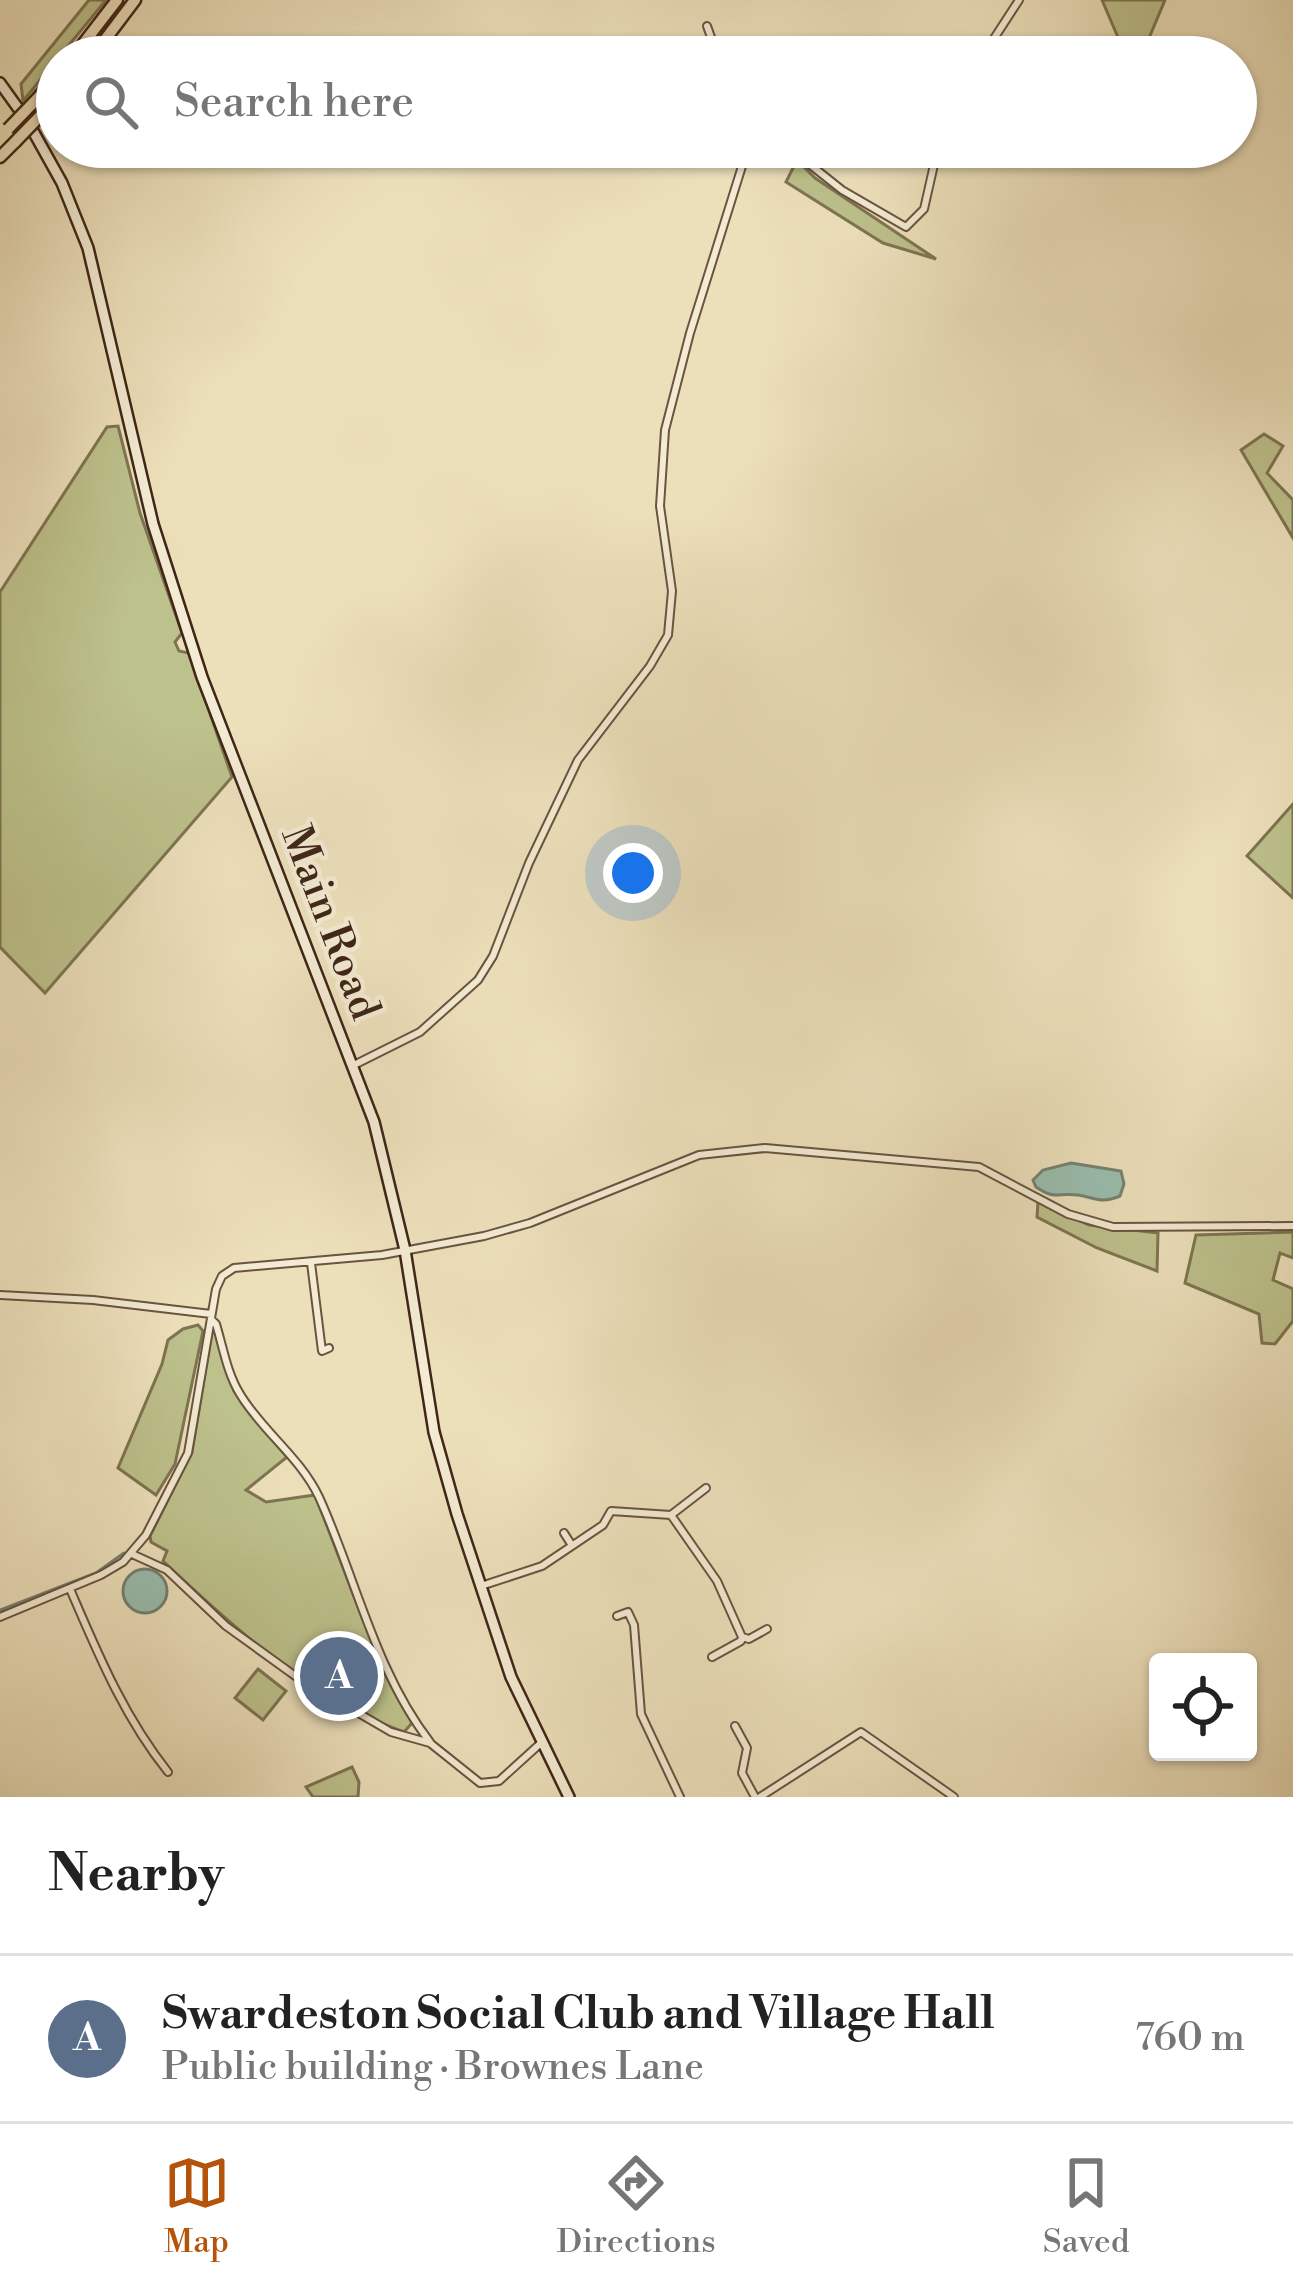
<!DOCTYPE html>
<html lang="en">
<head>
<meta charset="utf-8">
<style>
	:root { --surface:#fff; --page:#f2f2f2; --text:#222; --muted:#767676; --line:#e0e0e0; --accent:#b45309 }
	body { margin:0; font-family:"Libre Bodoni",serif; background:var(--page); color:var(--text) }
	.controls { position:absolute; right:36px; bottom:36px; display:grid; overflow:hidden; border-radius:12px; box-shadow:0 3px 9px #0004 }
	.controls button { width:108px; height:108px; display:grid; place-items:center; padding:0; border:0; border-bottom:3px solid var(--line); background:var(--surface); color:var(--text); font:60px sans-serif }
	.you { position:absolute; left:633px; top:873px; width:42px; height:42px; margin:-30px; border:9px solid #fff; border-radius:50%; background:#1a73e8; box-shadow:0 0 0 18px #1a73e833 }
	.badge { display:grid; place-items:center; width:78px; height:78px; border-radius:50%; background:var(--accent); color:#fff; font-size:39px; font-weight:700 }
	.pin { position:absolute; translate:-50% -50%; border:6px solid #fff; box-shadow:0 3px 12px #0006 }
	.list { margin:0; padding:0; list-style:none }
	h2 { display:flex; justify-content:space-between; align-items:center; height:156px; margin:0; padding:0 48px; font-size:51px }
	h2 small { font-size:39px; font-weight:400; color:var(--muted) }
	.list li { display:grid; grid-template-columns:78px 1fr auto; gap:36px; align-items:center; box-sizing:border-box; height:168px; padding:0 48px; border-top:3px solid var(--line) }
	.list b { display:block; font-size:45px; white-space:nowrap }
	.list p { margin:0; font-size:39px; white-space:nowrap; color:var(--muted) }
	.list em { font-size:39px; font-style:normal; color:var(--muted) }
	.icon { flex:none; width:66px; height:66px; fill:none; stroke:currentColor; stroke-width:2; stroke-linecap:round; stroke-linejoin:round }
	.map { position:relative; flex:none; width:1293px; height:1797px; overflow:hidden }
	.search { position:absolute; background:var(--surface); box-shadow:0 3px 9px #0004; left:36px; right:36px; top:36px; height:132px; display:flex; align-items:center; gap:30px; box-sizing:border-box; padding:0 42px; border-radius:66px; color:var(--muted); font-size:45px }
	.sheet { height:324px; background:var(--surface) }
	nav { display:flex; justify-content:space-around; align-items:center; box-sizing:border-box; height:168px; border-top:3px solid var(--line); background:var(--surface); font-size:33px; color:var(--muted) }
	nav a { display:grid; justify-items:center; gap:6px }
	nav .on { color:var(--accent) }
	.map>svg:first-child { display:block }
</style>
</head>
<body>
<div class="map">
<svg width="1293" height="1797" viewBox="0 0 1293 1797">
	<rect width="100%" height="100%" fill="#ece0bb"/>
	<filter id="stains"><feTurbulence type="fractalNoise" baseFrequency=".00167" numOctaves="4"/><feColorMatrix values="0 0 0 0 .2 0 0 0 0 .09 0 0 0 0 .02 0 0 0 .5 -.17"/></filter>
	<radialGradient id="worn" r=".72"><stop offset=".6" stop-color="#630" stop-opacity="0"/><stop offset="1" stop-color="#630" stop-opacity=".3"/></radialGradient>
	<path fill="#bdc18c" stroke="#7e7452" stroke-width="3" d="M 89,0 L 106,0 L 23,101 L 21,84 Z
		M 1102,0 L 1165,0 L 1141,57 L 1120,57 L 1120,42 Z
		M 797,160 L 815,178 L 936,259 L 883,243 L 786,182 Z
		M 118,426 L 140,513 L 182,633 L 175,642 L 179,651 L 189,653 L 232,777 L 45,993 L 0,947 L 0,592 L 107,427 Z
		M 1264,434 L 1283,446 L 1267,473 L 1293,500 L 1293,538 L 1241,450 Z
		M 1293,804 L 1293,898 L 1247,856 Z
		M 1038,1202 L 1089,1225 L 1158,1233 L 1157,1271 L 1097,1248 L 1037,1217 Z
		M 1293,1232 L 1293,1258 L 1280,1253 L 1273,1280 L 1293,1289 L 1293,1321 L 1275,1344 L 1262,1343 L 1259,1314 L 1185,1283 L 1196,1235 Z
		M 198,1325 L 203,1331 L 175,1464 L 156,1495 L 118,1468 L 162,1364 L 168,1340 L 183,1329 Z
		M 213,1326 L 234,1391 L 287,1457 L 246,1490 L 266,1502 L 315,1495 L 360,1612 L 412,1723 L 404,1732 C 311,1698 234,1628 163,1561 L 167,1551 L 151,1542 L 150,1536 L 192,1452 Z
		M 258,1669 L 286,1691 L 263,1720 L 235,1698 Z
		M 352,1767 L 359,1782 L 358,1797 L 313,1797 L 306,1787 Z"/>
	<path fill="#99bdae" stroke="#758172" stroke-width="3" d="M 1071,1163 L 1121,1171 L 1124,1184 L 1120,1196 C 1101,1204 1096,1198 1078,1195 C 1057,1192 1057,1201 1036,1187 L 1033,1180 L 1043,1170 Z
		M123 1591a22 22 0 1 1 44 0a22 22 0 1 1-44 0Z"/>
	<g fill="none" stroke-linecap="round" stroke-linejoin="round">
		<path stroke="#758172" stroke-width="3" d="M 0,1610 L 96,1573 L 124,1553"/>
		<defs>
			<path id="minor" d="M 707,26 L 718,57
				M 982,57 L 1019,0
				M 788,147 L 842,190 L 906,227 L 924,209 L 938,147
				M 352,1066 L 420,1032 L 478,980 L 493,956 L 529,863 L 578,760 L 650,666 L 668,635 L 672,591 L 660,506 L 665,430 L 690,333 L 748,147
				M 311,1263 L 322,1351 L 329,1348
				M 0,1295 L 93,1300 L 211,1314
				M 211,1319 L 216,1324 C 223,1347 227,1373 240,1394 C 262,1431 300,1457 319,1497 C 356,1578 375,1671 430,1742
				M 671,1515 L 706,1488
				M 564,1533 L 571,1544
				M 132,1554 L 167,1570 L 226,1626 L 298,1678 L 391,1732 L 430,1743 L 480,1783 L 499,1781 L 542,1742
				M 481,1586 L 542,1566 L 603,1525 L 611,1511 L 671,1515 L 717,1581 L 742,1637 L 749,1639 L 767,1629
				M 70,1589 C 98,1654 124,1717 168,1772
				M 617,1616 L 628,1612 L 634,1625 L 641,1714 L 680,1797
				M 0,1617 L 101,1575 L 123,1562 L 146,1535 L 188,1453 L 216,1289 L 222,1276 L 234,1268 L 382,1255 L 484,1236 L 530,1223 L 699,1155 L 765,1148 L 979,1167 L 1068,1214 L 1113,1227 L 1293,1226
				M 712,1657 L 741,1641 L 742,1637
				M 735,1726 L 747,1748 L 742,1773 L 755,1797
				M 760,1797 L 861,1732 L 954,1797"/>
			<path id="secondary" d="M 0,83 L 28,122 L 62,183 L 88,248 L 153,524 L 202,677 L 374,1122 L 405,1250 L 434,1432 L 457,1514 L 511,1677 L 569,1797"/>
			<path id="trunk" d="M 73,57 L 117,0
				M 92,57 L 135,0
				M 36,100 L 57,76
				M 42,114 L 57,97
				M 0,157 L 15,142"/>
		</defs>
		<use href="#minor" stroke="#6a5440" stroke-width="10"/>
		<use href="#secondary" stroke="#3f2617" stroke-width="14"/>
		<use href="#trunk" stroke="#3f2617" stroke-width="15"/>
		<use href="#minor" stroke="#f3ebd3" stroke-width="6"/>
		<use href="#secondary" stroke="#f3ebd3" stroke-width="9"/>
		<use href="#trunk" stroke="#ece0bb" stroke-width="10"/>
		<defs>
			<path id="trunk-bridge" d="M 8,129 L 36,100
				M 15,142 L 42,114"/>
		</defs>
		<use href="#trunk-bridge" stroke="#3f2617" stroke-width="15" stroke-linecap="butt"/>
		<use href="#trunk-bridge" stroke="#ece0bb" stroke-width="10"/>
	</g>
	<g text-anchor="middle" stroke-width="9" stroke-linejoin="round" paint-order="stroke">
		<g font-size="42" fill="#3f2617" stroke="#f3ebd3">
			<text transform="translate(332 922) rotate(69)" y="15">Main Road</text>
		</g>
	</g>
	<rect width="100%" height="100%" filter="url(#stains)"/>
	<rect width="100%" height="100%" fill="url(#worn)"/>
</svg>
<div class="controls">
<button><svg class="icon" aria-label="locate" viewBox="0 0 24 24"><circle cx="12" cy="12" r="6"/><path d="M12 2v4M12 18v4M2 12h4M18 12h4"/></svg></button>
</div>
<div class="you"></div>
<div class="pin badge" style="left:339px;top:1676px;background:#5c6f8a">A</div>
<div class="search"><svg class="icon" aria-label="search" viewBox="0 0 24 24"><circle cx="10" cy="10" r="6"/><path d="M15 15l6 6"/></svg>Search here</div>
</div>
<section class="sheet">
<h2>Nearby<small></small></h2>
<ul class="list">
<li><span class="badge" style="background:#5c6f8a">A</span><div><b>Swardeston Social Club and Village Hall</b><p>Public building · Brownes Lane</p></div><em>760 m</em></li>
</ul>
</section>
<nav>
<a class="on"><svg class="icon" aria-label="map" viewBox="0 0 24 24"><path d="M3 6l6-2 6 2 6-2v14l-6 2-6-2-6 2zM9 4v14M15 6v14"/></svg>Map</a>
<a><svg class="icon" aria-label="directions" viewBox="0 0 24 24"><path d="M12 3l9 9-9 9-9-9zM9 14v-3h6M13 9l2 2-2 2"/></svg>Directions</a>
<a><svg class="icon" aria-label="saved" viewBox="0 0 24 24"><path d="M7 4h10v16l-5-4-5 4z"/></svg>Saved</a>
</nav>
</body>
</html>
